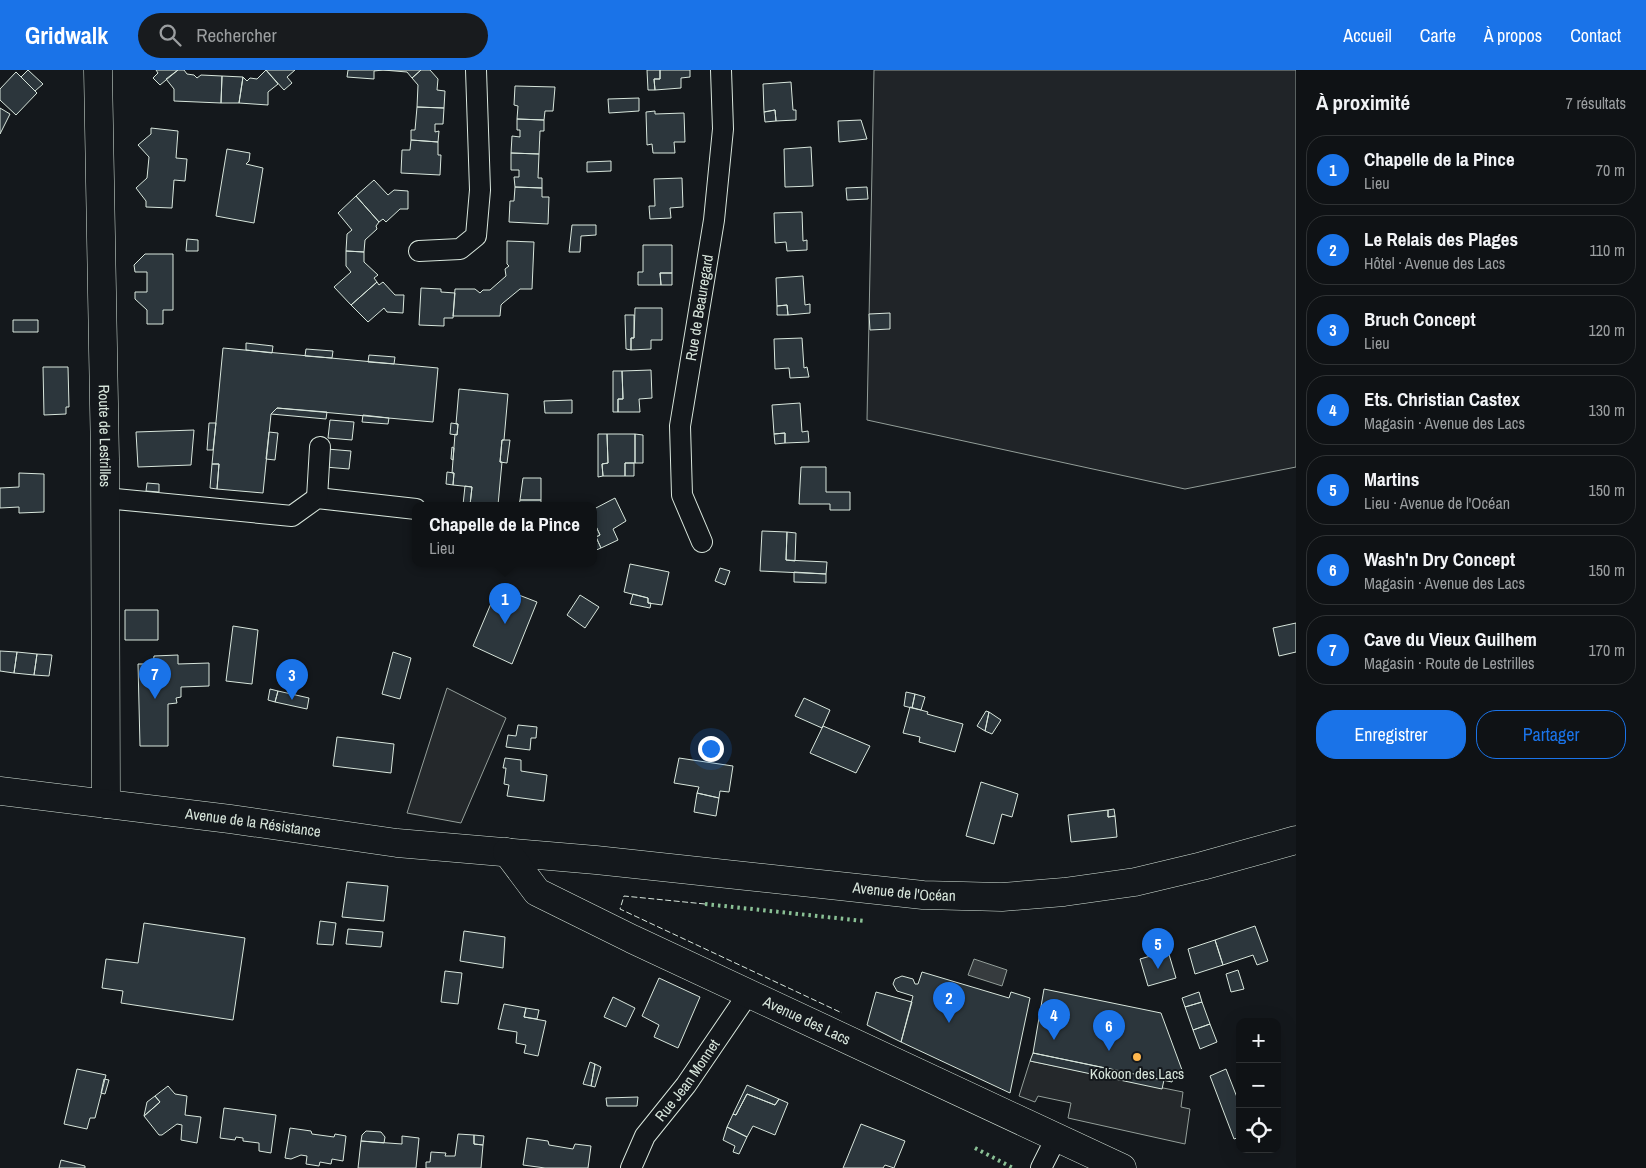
<!DOCTYPE html>
<html lang="fr">
<head>
<meta charset="utf-8">
<style>
	:root { --surface:#0f1215; --page:#181b1e; --text:#f1f3f6; --muted:#9b9ea0; --line:#2f3234; --accent:#1a73e8 }
	body { margin:0; font-family:"Archivo Narrow",sans-serif; background:var(--page); color:var(--text) }
	.controls { position:absolute; right:15px; bottom:15px; display:grid; overflow:hidden; border-radius:10px; box-shadow:0 5px 20px #0002 }
	.controls button { width:45px; height:45px; display:grid; place-items:center; padding:0; border:0; border-bottom:1px solid var(--line); background:var(--surface); color:var(--text); font:25px sans-serif }
	.you { position:absolute; left:710px; top:678px; width:18px; height:18px; margin:-12px; border:4px solid #fff; border-radius:50%; background:#1a73e8; box-shadow:0 0 0 8px #1a73e833 }
	.badge { display:grid; place-items:center; width:32px; height:32px; border-radius:50%; background:var(--accent); color:#fff; font-size:16px; font-weight:700 }
	.pin { position:absolute; translate:-50% -41px; filter:drop-shadow(0 1px 2px #0008) }
	.pin::after { content:''; position:absolute; top:26px; width:18px; height:15px; background:inherit; clip-path:polygon(0 0,100% 0,50% 100%) }
	.popup { position:absolute; left:412px; top:432px; width:185px; height:65px; box-sizing:border-box; display:grid; place-content:center; border-radius:10px; background:var(--surface); filter:drop-shadow(0 1px 4px #0005); font-size:16px; white-space:nowrap; color:var(--muted) }
	.popup b { font-size:19px; color:var(--text) }
	.popup::after { content:''; position:absolute; left:50%; top:100%; margin-left:-10px; border:10px solid transparent; border-top-color:var(--surface) }
	.list { margin:0; padding:0; list-style:none }
	h2 { display:flex; justify-content:space-between; align-items:center; height:65px; margin:0; padding:0 20px; font-size:21px }
	h2 small { font-size:16px; font-weight:400; color:var(--muted) }
	.list li { display:grid; grid-template-columns:32px 1fr auto; gap:15px; align-items:center; box-sizing:border-box; height:70px; margin:0 10px 10px; padding:0 10px; border:1px solid var(--line); border-radius:20px }
	.list b { display:block; font-size:19px; white-space:nowrap }
	.list p { margin:0; font-size:16px; white-space:nowrap; color:var(--muted) }
	.list em { font-size:16px; font-style:normal; color:var(--muted) }
	.actions { display:flex; gap:10px; padding:15px 20px }
	.actions a { flex:1; padding:11px 0; border:1px solid var(--accent); border-radius:20px; text-align:center; font-size:18px; color:var(--accent) }
	.actions .main { background:var(--accent); color:#fff }
	.icon { flex:none; width:28px; height:28px; fill:none; stroke:currentColor; stroke-width:2; stroke-linecap:round; stroke-linejoin:round }
	.map { position:relative; flex:none; width:1296px; height:1098px; overflow:hidden }
	header { display:flex; align-items:center; gap:30px; box-sizing:border-box; height:70px; padding:0 25px; background:var(--accent); color:#fff }
	header strong { font-size:24px }
	nav { display:flex; gap:28px; margin-inline-start:auto; font-size:18px }
	.search { width:350px; height:45px; background:var(--page); display:flex; align-items:center; gap:12px; box-sizing:border-box; padding:0 18px; border-radius:28px; color:var(--muted); font-size:19px }
	main { display:flex }
	aside { flex:1; background:var(--surface) }
	.map>svg:first-child { display:block }
</style>
</head>
<body>
<header>
<strong>Gridwalk</strong>
<div class="search"><svg class="icon" aria-label="search" viewBox="0 0 24 24"><circle cx="10" cy="10" r="6"/><path d="M15 15l6 6"/></svg>Rechercher</div>
<nav><a>Accueil</a><a>Carte</a><a>À propos</a><a>Contact</a></nav>
</header>
<main>
<div class="map">
<svg width="1296" height="1098" viewBox="0 0 1296 1098">
	<rect width="100%" height="100%" fill="#14181c"/>
	<path fill="#202428" stroke="#939e99" d="M 874,0 L 1296,0 L 1296,397 L 1185,419 L 867,350 Z"/>
	<path fill="#24282b" stroke="#939e99" d="M 447,618 L 506,648 L 461,753 L 407,743 Z
		M 1030,991 L 1183,1022 L 1181,1037 L 1190,1039 L 1185,1074 L 1068,1048 L 1071,1033 L 1038,1026 L 1035,1032 L 1019,1026 Z"/>
	<path fill="#363b3e" stroke="#939e99" d="M 974,889 L 1007,900 L 1002,916 L 968,905 Z"/>
	<path fill="#2c363c" stroke="#d8e6dc" d="M 28,0 L 43,14 L 35,21 L 21,7 Z
		M 156,0 L 178,0 L 160,15 L 153,8 L 158,3 Z
		M 178,0 L 184,0 L 187,4 L 194,5 L 197,8 L 201,5 L 222,6 L 221,33 L 174,31 L 174,19 L 166,9 Z
		M 266,0 L 278,14 L 268,22 L 268,35 L 239,33 L 243,7 L 247,11 L 250,8 L 257,9 Z
		M 266,0 L 295,0 L 287,7 L 292,13 L 284,20 Z
		M 348,0 L 383,0 L 374,1 L 374,9 L 347,7 Z
		M 383,0 L 421,0 L 412,8 L 407,2 Z
		M 421,0 L 430,0 L 438,9 L 437,20 L 445,21 L 444,38 L 417,37 L 418,15 L 412,8 Z
		M 647,0 L 660,0 L 660,9 L 654,9 L 655,20 L 648,20 Z
		M 660,0 L 690,0 L 690,7 L 681,8 L 681,18 L 655,20 L 654,9 L 660,9 Z
		M 16,2 L 37,23 L 16,45 L 0,30 L 0,19 Z
		M 222,6 L 243,7 L 239,33 L 221,33 Z
		M 791,12 L 793,40 L 796,40 L 796,50 L 776,51 L 775,40 L 764,42 L 763,14 Z
		M 515,16 L 555,17 L 553,41 L 545,41 L 544,50 L 517,49 L 518,36 L 514,35 Z
		M 639,28 L 639,41 L 609,43 L 608,29 Z
		M 417,37 L 444,38 L 443,54 L 435,54 L 435,62 L 439,61 L 438,72 L 411,70 L 411,60 L 415,60 Z
		M 0,38 L 10,44 L 0,64 Z
		M 775,40 L 776,51 L 765,52 L 764,42 Z
		M 655,41 L 655,44 L 684,43 L 685,72 L 674,72 L 675,83 L 653,83 L 652,74 L 647,75 L 646,42 Z
		M 517,49 L 544,50 L 544,61 L 540,61 L 539,84 L 511,83 L 512,66 L 520,67 L 520,60 L 517,60 Z
		M 861,50 L 867,69 L 839,72 L 838,51 Z
		M 151,58 L 178,61 L 176,88 L 187,89 L 185,111 L 174,110 L 172,138 L 146,137 L 146,131 L 136,118 L 147,108 L 149,87 L 138,75 L 151,64 Z
		M 411,70 L 438,72 L 438,85 L 441,85 L 440,105 L 401,103 L 402,80 L 410,80 Z
		M 811,77 L 813,116 L 785,117 L 784,79 Z
		M 227,79 L 250,83 L 249,91 L 246,94 L 263,98 L 254,153 L 216,146 Z
		M 511,83 L 539,84 L 538,108 L 542,108 L 542,118 L 515,117 L 514,107 L 519,107 L 519,100 L 511,100 Z
		M 611,91 L 611,101 L 587,102 L 587,92 Z
		M 682,108 L 683,137 L 670,138 L 671,148 L 650,149 L 649,136 L 655,136 L 654,109 Z
		M 374,110 L 388,125 L 394,120 L 408,121 L 408,139 L 400,139 L 386,152 L 383,149 L 379,152 L 356,126 Z
		M 515,117 L 542,118 L 542,127 L 549,127 L 548,154 L 509,152 L 510,131 L 514,131 Z
		M 867,117 L 868,129 L 847,130 L 846,118 Z
		M 356,126 L 379,152 L 376,156 L 377,159 L 365,170 L 364,182 L 346,181 L 347,164 L 352,160 L 338,143 Z
		M 802,142 L 803,171 L 807,170 L 807,180 L 787,181 L 786,172 L 775,173 L 774,143 Z
		M 572,155 L 596,155 L 596,165 L 581,166 L 580,182 L 569,182 Z
		M 187,169 L 198,170 L 198,181 L 186,181 Z
		M 507,171 L 534,172 L 532,219 L 520,219 L 503,233 L 501,235 L 500,246 L 453,246 L 455,219 L 475,219 L 480,223 L 483,220 L 490,220 L 506,206 L 505,199 L 509,196 L 507,194 Z
		M 643,175 L 672,175 L 672,203 L 660,203 L 661,215 L 638,215 L 638,202 L 643,202 Z
		M 346,181 L 364,182 L 364,192 L 378,205 L 374,208 L 377,212 L 351,235 L 334,217 L 351,202 L 346,196 Z
		M 145,184 L 173,184 L 173,240 L 163,240 L 163,254 L 147,254 L 147,240 L 135,229 L 135,222 L 147,222 L 147,202 L 135,202 L 134,195 Z
		M 660,203 L 672,203 L 672,215 L 661,215 Z
		M 803,206 L 805,235 L 810,234 L 810,243 L 788,245 L 787,235 L 777,236 L 776,208 Z
		M 377,212 L 379,215 L 383,212 L 395,225 L 404,225 L 403,243 L 387,242 L 384,238 L 368,252 L 351,235 Z
		M 421,218 L 441,219 L 441,222 L 455,223 L 453,248 L 444,248 L 444,256 L 419,255 Z
		M 787,235 L 788,245 L 777,245 L 777,236 Z
		M 635,238 L 662,238 L 662,270 L 651,270 L 651,279 L 631,280 L 631,268 L 634,268 Z
		M 890,243 L 890,259 L 870,260 L 869,244 Z
		M 625,245 L 634,245 L 634,268 L 631,268 L 631,280 L 626,279 Z
		M 13,250 L 38,250 L 38,262 L 13,262 Z
		M 802,268 L 804,298 L 807,297 L 809,307 L 790,308 L 789,298 L 775,299 L 774,269 Z
		M 246,273 L 273,276 L 272,283 L 246,280 Z
		M 223,278 L 438,298 L 433,352 L 277,338 L 271,344 L 263,423 L 217,419 L 219,394 L 212,394 Z
		M 306,279 L 333,281 L 332,288 L 305,286 Z
		M 369,285 L 395,287 L 394,294 L 368,292 Z
		M 43,297 L 68,297 L 69,337 L 66,337 L 66,344 L 44,345 Z
		M 651,300 L 652,328 L 639,329 L 640,342 L 618,342 L 618,329 L 623,329 L 622,301 Z
		M 613,301 L 622,301 L 623,329 L 618,329 L 618,342 L 613,342 Z
		M 459,319 L 508,324 L 504,370 L 502,370 L 500,392 L 502,392 L 498,435 L 470,435 L 472,417 L 453,415 L 454,403 L 452,403 L 455,364 L 457,365 L 458,354 L 456,354 Z
		M 572,330 L 572,343 L 545,343 L 544,331 Z
		M 800,333 L 802,362 L 808,361 L 809,372 L 785,373 L 785,363 L 774,364 L 772,335 Z
		M 277,338 L 327,342 L 326,349 L 271,344 Z
		M 363,345 L 389,348 L 388,354 L 362,352 Z
		M 330,350 L 354,352 L 352,370 L 328,368 Z
		M 209,353 L 216,353 L 213,380 L 207,380 Z
		M 451,353 L 458,354 L 457,365 L 450,364 Z
		M 194,360 L 191,395 L 138,397 L 136,362 Z
		M 269,362 L 278,363 L 275,390 L 266,389 Z
		M 785,363 L 785,373 L 775,374 L 774,364 Z
		M 598,364 L 607,364 L 608,393 L 602,394 L 603,406 L 598,407 Z
		M 607,364 L 635,364 L 635,393 L 625,393 L 625,406 L 603,406 L 602,394 L 608,393 Z
		M 635,364 L 643,365 L 643,393 L 635,393 Z
		M 502,370 L 510,370 L 507,393 L 500,392 Z
		M 452,377 L 454,378 L 453,390 L 451,389 Z
		M 327,379 L 351,381 L 349,399 L 325,397 Z
		M 625,393 L 634,393 L 634,406 L 625,406 Z
		M 212,394 L 219,394 L 217,419 L 210,418 Z
		M 801,397 L 826,397 L 826,422 L 850,422 L 850,440 L 830,440 L 830,434 L 799,434 Z
		M 447,402 L 454,403 L 453,415 L 446,414 Z
		M 19,403 L 44,404 L 44,442 L 19,443 L 19,437 L 0,438 L 0,418 L 19,417 Z
		M 523,408 L 541,408 L 541,430 L 520,430 Z
		M 147,413 L 159,414 L 159,422 L 146,421 Z
		M 465,416 L 472,417 L 470,435 L 463,435 Z
		M 615,428 L 626,451 L 613,459 L 618,470 L 601,478 L 596,467 L 600,465 L 594,452 L 594,439 Z
		M 520,430 L 541,430 L 541,435 L 519,435 Z
		M 594,452 L 600,465 L 596,467 L 601,478 L 594,481 Z
		M 762,461 L 787,462 L 786,490 L 827,492 L 826,504 L 760,501 Z
		M 787,462 L 796,463 L 795,491 L 786,490 Z
		M 630,494 L 669,502 L 662,535 L 648,533 L 648,528 L 624,522 Z
		M 720,498 L 730,501 L 725,515 L 715,511 Z
		M 794,502 L 826,504 L 826,513 L 794,512 Z
		M 498,517 L 537,532 L 512,594 L 473,576 Z
		M 633,524 L 648,528 L 648,533 L 651,533 L 650,538 L 630,534 Z
		M 580,525 L 599,537 L 585,558 L 567,545 Z
		M 125,540 L 158,540 L 158,570 L 125,570 Z
		M 1296,553 L 1296,582 L 1279,586 L 1273,558 Z
		M 233,556 L 258,560 L 252,614 L 226,611 Z
		M 0,581 L 17,582 L 14,603 L 0,601 Z
		M 17,582 L 37,584 L 34,605 L 14,603 Z
		M 393,582 L 411,588 L 400,629 L 382,624 Z
		M 37,584 L 52,585 L 49,606 L 34,605 Z
		M 178,585 L 178,594 L 209,593 L 209,616 L 181,617 L 181,627 L 176,628 L 177,633 L 168,634 L 168,676 L 140,676 L 138,594 L 153,594 L 154,586 Z
		M 270,619 L 278,621 L 275,632 L 268,630 Z
		M 278,621 L 309,628 L 307,639 L 275,632 Z
		M 906,622 L 915,624 L 912,638 L 904,636 Z
		M 915,624 L 925,627 L 921,640 L 912,638 Z
		M 804,628 L 830,640 L 822,658 L 795,646 Z
		M 910,637 L 928,642 L 927,644 L 963,654 L 955,682 L 919,672 L 920,667 L 903,663 Z
		M 986,641 L 989,642 L 985,661 L 977,656 Z
		M 989,642 L 1001,650 L 992,664 L 985,661 Z
		M 518,655 L 537,657 L 536,668 L 531,668 L 530,680 L 506,677 L 508,665 L 516,666 Z
		M 823,656 L 870,676 L 856,703 L 810,683 Z
		M 337,667 L 394,674 L 391,703 L 333,696 Z
		M 505,688 L 521,690 L 521,701 L 547,705 L 544,731 L 507,726 L 509,715 L 504,714 L 506,698 L 503,698 Z
		M 679,688 L 733,696 L 729,722 L 720,721 L 719,728 L 697,723 L 699,717 L 674,713 Z
		M 981,712 L 1018,724 L 1012,747 L 1002,744 L 994,774 L 966,766 Z
		M 697,723 L 719,728 L 716,746 L 694,742 Z
		M 1114,739 L 1115,746 L 1108,747 L 1108,740 Z
		M 1108,740 L 1108,747 L 1115,746 L 1117,767 L 1071,772 L 1068,745 Z
		M 347,812 L 388,816 L 384,851 L 342,847 Z
		M 320,851 L 336,853 L 333,875 L 317,874 Z
		M 144,853 L 245,868 L 233,950 L 121,933 L 123,921 L 102,918 L 106,889 L 138,893 Z
		M 1255,856 L 1268,891 L 1257,895 L 1253,885 L 1223,895 L 1215,870 Z
		M 348,859 L 383,862 L 381,877 L 346,874 Z
		M 464,861 L 505,867 L 503,898 L 460,891 Z
		M 1215,870 L 1223,895 L 1195,904 L 1188,879 Z
		M 1168,881 L 1176,908 L 1148,916 L 1140,889 Z
		M 1238,900 L 1244,919 L 1231,922 L 1226,904 Z
		M 445,901 L 462,903 L 458,934 L 441,932 Z
		M 922,902 L 1009,928 L 1011,922 L 1030,928 L 1010,1023 L 901,972 L 913,926 L 897,921 L 893,914 L 895,909 L 902,906 L 913,909 L 915,914 L 918,914 Z
		M 659,908 L 700,927 L 678,978 L 654,967 L 659,955 L 642,946 Z
		M 1044,919 L 1161,943 L 1182,1000 L 1174,1005 L 1172,1012 L 1033,983 Z
		M 876,922 L 912,932 L 901,972 L 867,955 Z
		M 1199,922 L 1202,932 L 1185,937 L 1182,928 Z
		M 613,927 L 635,938 L 626,957 L 604,947 Z
		M 1202,932 L 1210,954 L 1193,960 L 1185,937 Z
		M 504,934 L 526,938 L 524,947 L 546,951 L 538,986 L 524,983 L 526,975 L 516,973 L 517,962 L 498,959 Z
		M 526,938 L 539,940 L 537,949 L 524,947 Z
		M 1210,954 L 1217,972 L 1200,979 L 1193,960 Z
		M 1033,983 L 1164,1010 L 1162,1019 L 1030,991 Z
		M 590,992 L 595,994 L 591,1016 L 583,1014 Z
		M 595,994 L 601,997 L 595,1017 L 591,1016 Z
		M 77,999 L 106,1005 L 95,1048 L 90,1048 L 87,1059 L 64,1054 Z
		M 1226,999 L 1240,1035 L 1240,1067 L 1234,1069 L 1210,1006 Z
		M 104,1009 L 109,1010 L 105,1024 L 101,1023 Z
		M 747,1015 L 779,1029 L 775,1035 L 747,1024 L 736,1045 L 733,1044 Z
		M 168,1016 L 175,1024 L 187,1026 L 185,1045 L 201,1047 L 197,1073 L 181,1070 L 182,1055 L 177,1054 L 162,1065 L 159,1065 L 144,1046 L 160,1032 L 155,1026 Z
		M 747,1024 L 775,1035 L 779,1029 L 788,1033 L 775,1065 L 753,1056 L 747,1067 L 727,1057 L 733,1044 L 736,1045 Z
		M 155,1026 L 160,1032 L 144,1046 L 147,1032 Z
		M 638,1027 L 637,1036 L 607,1036 L 606,1028 Z
		M 224,1038 L 276,1045 L 271,1083 L 259,1081 L 259,1073 L 243,1071 L 243,1068 L 236,1067 L 235,1070 L 220,1068 Z
		M 861,1054 L 905,1071 L 894,1098 L 885,1095 L 883,1098 L 843,1098 Z
		M 727,1057 L 747,1067 L 739,1084 L 733,1082 L 735,1076 L 723,1070 Z
		M 290,1058 L 311,1061 L 312,1064 L 334,1067 L 335,1064 L 346,1066 L 343,1091 L 332,1089 L 331,1094 L 320,1092 L 319,1096 L 306,1094 L 307,1086 L 301,1085 L 291,1089 L 285,1088 Z
		M 366,1061 L 381,1062 L 385,1067 L 384,1073 L 361,1071 L 362,1065 Z
		M 458,1064 L 474,1065 L 474,1074 L 483,1075 L 481,1098 L 426,1098 L 426,1092 L 430,1092 L 431,1082 L 446,1083 L 445,1086 L 455,1086 Z
		M 474,1065 L 484,1066 L 483,1075 L 474,1074 Z
		M 402,1066 L 419,1068 L 416,1098 L 358,1098 L 361,1071 L 402,1074 Z
		M 527,1068 L 548,1071 L 549,1075 L 573,1079 L 575,1074 L 591,1076 L 588,1098 L 545,1098 L 523,1095 Z
		M 61,1090 L 85,1096 L 85,1098 L 59,1098 Z"/>
	<g fill="none" stroke-linecap="round" stroke-linejoin="round">
		<defs>
			<g id="street">
				<path d="M 419,181 L 460,179 L 476,166 L 480,120 L 476,0"/>
				<path d="M 105,428 L 292,446 L 317,428 L 416,439"/>
				<path d="M 317,428 L 320,377"/>
				<path id="s1" d="M 702,472 L 682,425 L 680,356 L 714,150 L 723,59 L 721,0"/>
				<path id="s2" d="M 631,1098 L 645,1066 L 686,1015 L 748,924"/>
				<path d="M 1041,1098 L 1056,1068"/>
			</g>
			<g id="secondary">
				<path id="s3" d="M 98,0 L 105,389 L 106,734"/>
				<path id="s4" d="M 0,721 L 230,749 L 397,773 L 596,790 L 923,825 L 1002,827 L 1064,822 L 1135,812 L 1202,796 L 1296,770"/>
				<path id="s5" d="M 507,782 L 537,822 L 632,869 L 1122,1098"/>
			</g>
		</defs>
		<use href="#street" stroke="#d8e6dc" stroke-width="22"/>
		<use href="#secondary" stroke="#d8e6dc" stroke-width="29"/>
		<use href="#street" stroke="#14181c" stroke-width="20"/>
		<use href="#secondary" stroke="#14181c" stroke-width="28"/>
		<path stroke="#8ac095" stroke-width="4" stroke-dasharray="2.5 4" stroke-linecap="butt" d="M 705,834 L 864,851
			M 975,1078 L 1013,1098"/>
		<path stroke="#d8e6dc" stroke-width="1" stroke-dasharray="6 2.5" stroke-linecap="butt" d="M 705,834 L 624,826 L 620,839 L 842,943"/>
	</g>
	<circle fill="#ffb74d" stroke="#14181c" stroke-width="2" cx="1137" cy="987" r="5"/>
	<g text-anchor="middle" stroke-width="4" stroke-linejoin="round" paint-order="stroke">
		<g font-size="15" fill="#d8e6dc" stroke="#14181c">
			<text dy="5" stroke="none"><textPath href="#s1" startOffset="240">Rue de Beauregard</textPath></text>
			<text dy="5" stroke="none"><textPath href="#s3" startOffset="366">Route de Lestrilles</textPath></text>
			<text dy="5" stroke="none"><textPath href="#s4" startOffset="255">Avenue de la Résistance</textPath></text>
			<text dy="5" stroke="none"><textPath href="#s4" startOffset="910">Avenue de l'Océan</textPath></text>
			<text dy="5" stroke="none"><textPath href="#s5" startOffset="349">Avenue des Lacs</textPath></text>
			<text dy="5" stroke="none"><textPath href="#s2" startOffset="105">Rue Jean Monnet</textPath></text>
		</g>
		<g font-size="15" fill="#d8e6dc" stroke="#14181c">
			<text x="1137" y="1009">Kokoon des Lacs</text>
		</g>
	</g>
</svg>
<div class="controls">
<button>+</button>
<button>−</button>
<button><svg class="icon" aria-label="locate" viewBox="0 0 24 24"><circle cx="12" cy="12" r="6"/><path d="M12 2v4M12 18v4M2 12h4M18 12h4"/></svg></button>
</div>
<div class="you"></div>
<div class="pin badge" style="left:505px;top:554px">1</div>
<div class="popup"><b>Chapelle de la Pince</b>Lieu</div>
<div class="pin badge" style="left:949px;top:953px">2</div>
<div class="pin badge" style="left:292px;top:630px">3</div>
<div class="pin badge" style="left:1054px;top:970px">4</div>
<div class="pin badge" style="left:1158px;top:899px">5</div>
<div class="pin badge" style="left:1109px;top:981px">6</div>
<div class="pin badge" style="left:155px;top:629px">7</div>
</div>
<aside>
<h2>À proximité<small>7 résultats</small></h2>
<ul class="list">
<li><span class="badge">1</span><div><b>Chapelle de la Pince</b><p>Lieu</p></div><em>70 m</em></li>
<li><span class="badge">2</span><div><b>Le Relais des Plages</b><p>Hôtel · Avenue des Lacs</p></div><em>110 m</em></li>
<li><span class="badge">3</span><div><b>Bruch Concept</b><p>Lieu</p></div><em>120 m</em></li>
<li><span class="badge">4</span><div><b>Ets. Christian Castex</b><p>Magasin · Avenue des Lacs</p></div><em>130 m</em></li>
<li><span class="badge">5</span><div><b>Martins</b><p>Lieu · Avenue de l'Océan</p></div><em>150 m</em></li>
<li><span class="badge">6</span><div><b>Wash'n Dry Concept</b><p>Magasin · Avenue des Lacs</p></div><em>150 m</em></li>
<li><span class="badge">7</span><div><b>Cave du Vieux Guilhem</b><p>Magasin · Route de Lestrilles</p></div><em>170 m</em></li>
</ul>
<div class="actions"><a class="main">Enregistrer</a><a>Partager</a></div>
</aside>
</main>
</body>
</html>
